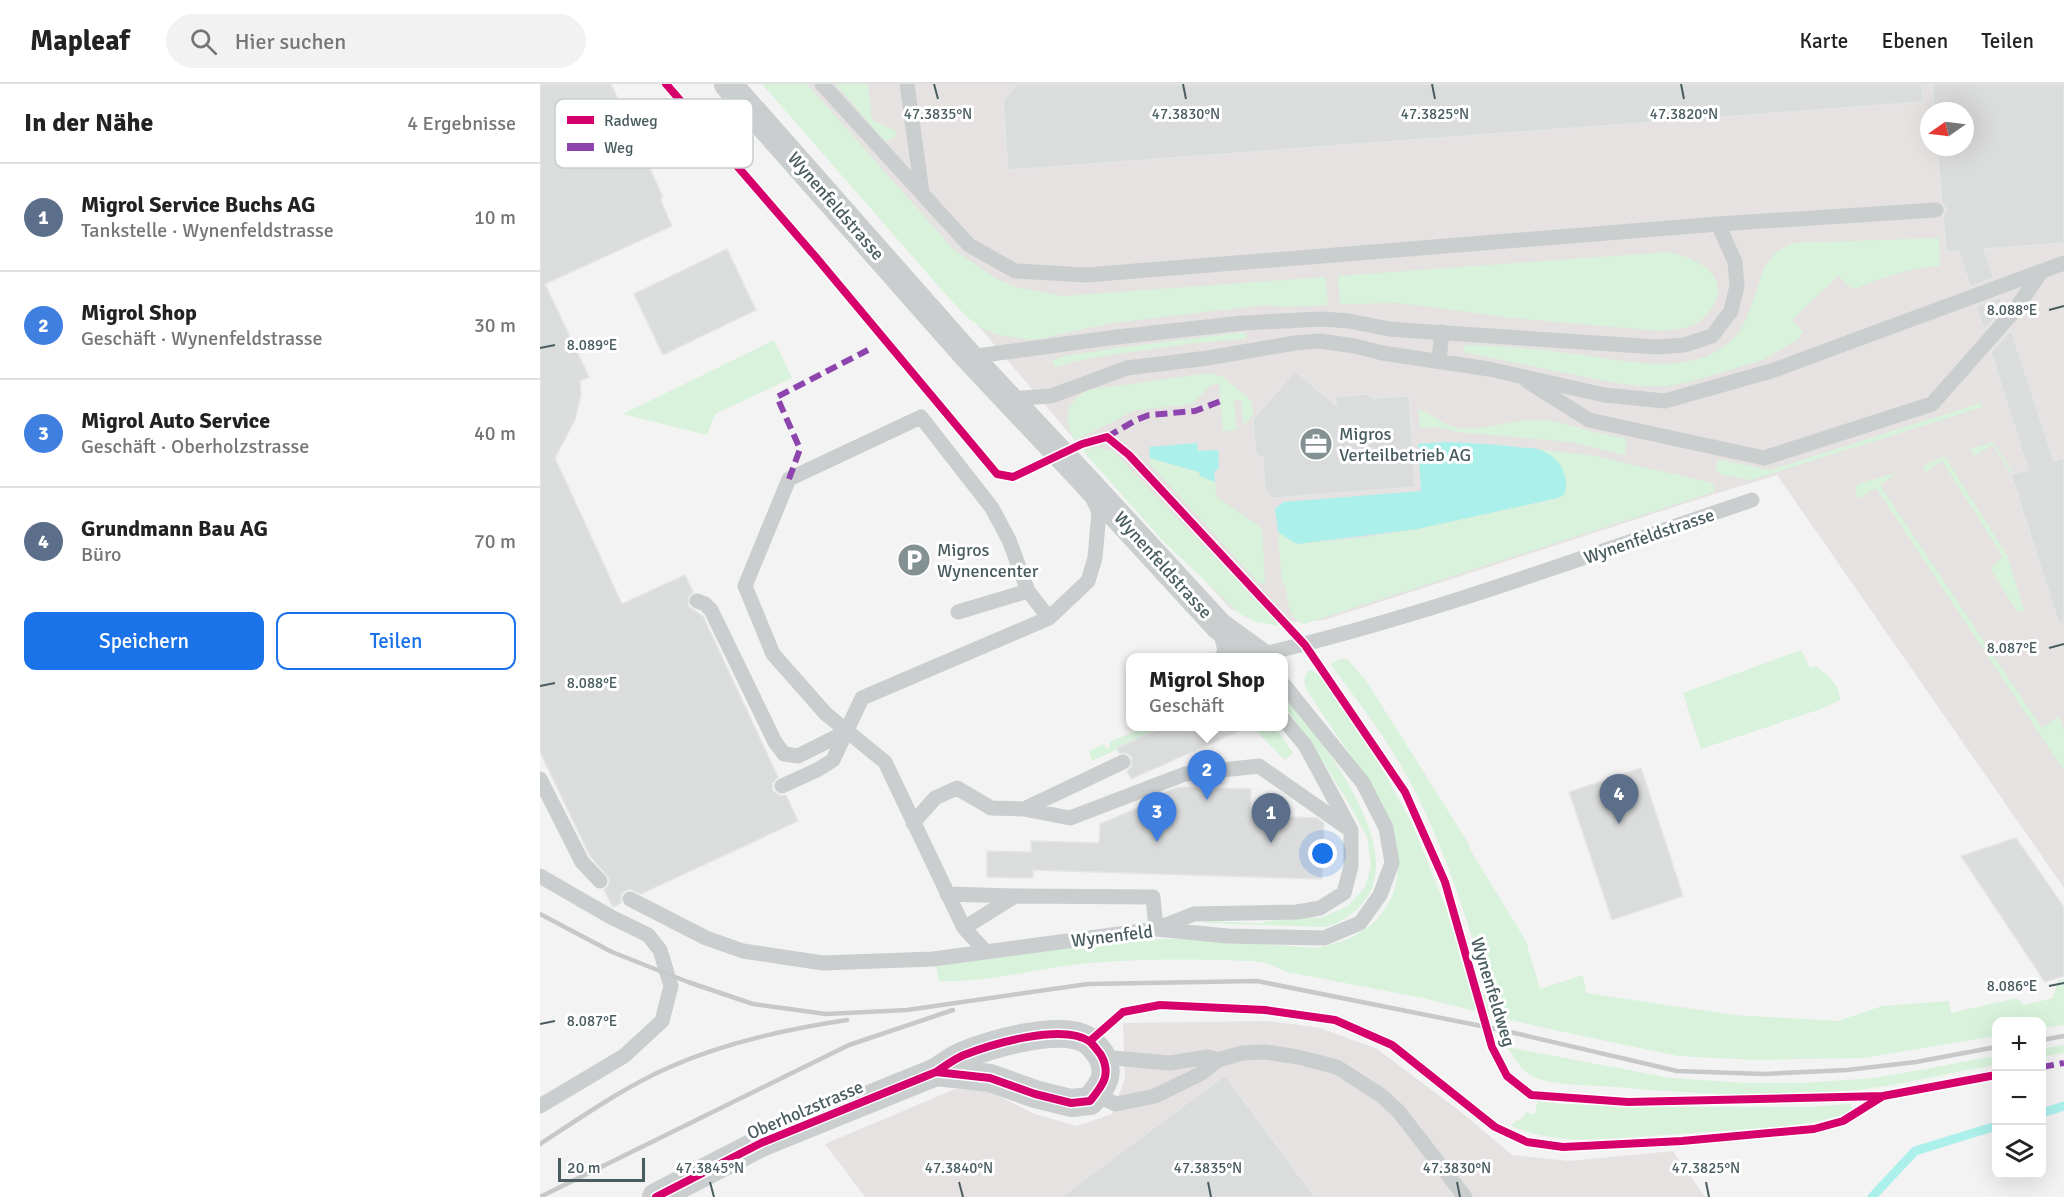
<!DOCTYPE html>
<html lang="de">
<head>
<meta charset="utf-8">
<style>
	:root { --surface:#fff; --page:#f2f2f2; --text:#222; --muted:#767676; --line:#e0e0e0; --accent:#1a73e8 }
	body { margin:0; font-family:Signika,sans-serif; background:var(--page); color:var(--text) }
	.controls { position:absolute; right:18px; bottom:18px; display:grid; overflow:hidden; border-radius:12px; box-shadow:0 6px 24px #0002 }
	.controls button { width:54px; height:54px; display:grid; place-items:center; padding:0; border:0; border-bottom:2px solid var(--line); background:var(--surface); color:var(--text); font:30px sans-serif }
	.compass { position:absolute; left:1380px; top:18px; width:54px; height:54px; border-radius:50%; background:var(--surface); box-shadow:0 6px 24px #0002; rotate:256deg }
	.scale { position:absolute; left:18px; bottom:15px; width:87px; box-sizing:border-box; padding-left:6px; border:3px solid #495c60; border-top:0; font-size:16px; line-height:21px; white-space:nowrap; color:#495c60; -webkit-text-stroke:4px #fff; paint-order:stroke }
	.you { position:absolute; left:783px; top:770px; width:21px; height:21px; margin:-15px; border:4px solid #fff; border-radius:50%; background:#1a73e8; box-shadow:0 0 0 9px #1a73e833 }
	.badge { display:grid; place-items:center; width:39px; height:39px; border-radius:50%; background:var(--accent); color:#fff; font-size:20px; font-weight:700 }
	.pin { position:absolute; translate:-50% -50px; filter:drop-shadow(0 2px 3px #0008) }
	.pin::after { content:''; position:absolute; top:32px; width:21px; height:18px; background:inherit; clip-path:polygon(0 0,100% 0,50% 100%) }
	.popup { position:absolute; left:586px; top:569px; width:162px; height:78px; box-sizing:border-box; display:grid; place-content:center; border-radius:12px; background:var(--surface); filter:drop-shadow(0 2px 4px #0005); font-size:20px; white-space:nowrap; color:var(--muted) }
	.popup b { font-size:22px; color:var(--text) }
	.popup::after { content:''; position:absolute; left:50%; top:100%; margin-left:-12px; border:12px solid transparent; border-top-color:var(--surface) }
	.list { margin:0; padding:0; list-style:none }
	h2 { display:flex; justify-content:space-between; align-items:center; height:78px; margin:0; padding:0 24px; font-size:26px }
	h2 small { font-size:20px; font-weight:400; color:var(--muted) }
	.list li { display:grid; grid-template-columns:39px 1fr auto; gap:18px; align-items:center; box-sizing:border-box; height:108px; padding:0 24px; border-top:2px solid var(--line) }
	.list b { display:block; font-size:22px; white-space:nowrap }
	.list p { margin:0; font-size:20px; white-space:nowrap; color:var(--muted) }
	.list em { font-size:20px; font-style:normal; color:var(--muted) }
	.actions { display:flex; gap:12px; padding:18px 24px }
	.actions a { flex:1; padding:14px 0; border:2px solid var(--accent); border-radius:12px; text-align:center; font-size:21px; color:var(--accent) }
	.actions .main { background:var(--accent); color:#fff }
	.icon { flex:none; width:33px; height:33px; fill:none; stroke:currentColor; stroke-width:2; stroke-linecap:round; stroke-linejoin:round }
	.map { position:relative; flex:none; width:1524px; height:1113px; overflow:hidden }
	header { display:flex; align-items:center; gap:36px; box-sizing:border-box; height:84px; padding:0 30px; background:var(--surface); border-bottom:2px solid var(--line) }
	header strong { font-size:28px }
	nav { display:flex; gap:33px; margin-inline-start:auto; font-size:21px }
	.search { width:420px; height:54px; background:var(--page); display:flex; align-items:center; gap:15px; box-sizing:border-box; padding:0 21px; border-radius:33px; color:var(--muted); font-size:22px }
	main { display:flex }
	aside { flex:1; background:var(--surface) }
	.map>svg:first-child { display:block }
</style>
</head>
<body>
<header>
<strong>Mapleaf</strong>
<div class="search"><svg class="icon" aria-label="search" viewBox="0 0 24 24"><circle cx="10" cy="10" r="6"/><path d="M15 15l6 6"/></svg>Hier suchen</div>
<nav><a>Karte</a><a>Ebenen</a><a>Teilen</a></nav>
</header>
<main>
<aside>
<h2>In der Nähe<small>4 Ergebnisse</small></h2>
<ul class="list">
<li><span class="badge" style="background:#5c6f8a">1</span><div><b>Migrol Service Buchs AG</b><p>Tankstelle · Wynenfeldstrasse</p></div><em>10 m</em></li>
<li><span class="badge" style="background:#3f7fe0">2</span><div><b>Migrol Shop</b><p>Geschäft · Wynenfeldstrasse</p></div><em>30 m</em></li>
<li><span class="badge" style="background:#3f7fe0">3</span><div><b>Migrol Auto Service</b><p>Geschäft · Oberholzstrasse</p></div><em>40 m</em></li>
<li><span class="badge" style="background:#5c6f8a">4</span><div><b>Grundmann Bau AG</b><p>Büro</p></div><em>70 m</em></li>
</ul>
<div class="actions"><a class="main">Speichern</a><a>Teilen</a></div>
</aside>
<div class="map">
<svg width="1524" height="1113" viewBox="0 0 1524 1113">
	<rect width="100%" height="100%" fill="#f3f3f3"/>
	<path fill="#e5e2e1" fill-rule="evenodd" d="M 234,0 L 1524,0 L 1524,804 L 1237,391 L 1168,412 L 784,536 L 729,539 L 691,525 L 529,349 ZM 1389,27 L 1425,27 L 1425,63 L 1389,63 Z
		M 728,937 L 780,944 L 837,965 L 921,1028 L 972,1071 L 1029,1077 L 1133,1067 L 1165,1113 L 325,1113 L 285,1060 L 415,1005 L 446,1006 L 495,1030 L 537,1042 L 572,1030 L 585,994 L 583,939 Z"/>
	<path fill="#d8f2db" d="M 222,0 L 267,0 L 413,165 L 455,194 L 476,203 L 523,212 L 785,193 L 788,221 L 743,223 L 725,221 L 572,239 L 493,256 L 464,252 L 445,246 L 428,234 L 407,212 Z
		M 296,0 L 328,0 L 332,36 L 356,47 L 355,54 L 346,57 L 341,53 Z
		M 1399,154 L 1400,182 C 1371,184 1343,192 1316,205 L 1308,202 L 1299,192 L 1297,193 L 1252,236 L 1263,248 L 1260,251 L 1262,253 L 1223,276 L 1146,299 L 1128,302 L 1102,302 L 1075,299 L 923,268 L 924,262 L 928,261 C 963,262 999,265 1034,270 C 1086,276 1155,296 1196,252 C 1207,240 1218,201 1224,184 L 1236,168 L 1252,159 Z
		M 1128,168 C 1153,173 1192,189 1173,222 C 1168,230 1162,237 1153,241 C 1143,245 1131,246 1121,247 L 973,234 L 859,219 L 800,220 L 798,192 Z
		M 704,248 L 707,250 L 706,255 C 650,258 593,267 537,277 C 529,278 522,282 515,283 L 512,279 L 513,276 L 523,272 L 584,263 Z
		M 234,256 L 252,294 L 175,330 L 167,351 L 83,330 Z
		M 669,289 L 683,293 L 713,318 L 711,321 L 714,329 L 704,342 L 701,316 L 694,316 L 697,346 L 683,347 L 679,300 L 671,301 L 652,320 L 592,327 L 577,336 L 534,356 C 522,334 526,319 547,306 Z
		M 1440,319 L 1443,323 L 1211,396 L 1183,391 L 1175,387 L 1178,375 L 1230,386 Z
		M 878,325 C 891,329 901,340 915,343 C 941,349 971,335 997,336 C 1015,336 1030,341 1047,346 C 1060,350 1074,352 1087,355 L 1085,371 L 1031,358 L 916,348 L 898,343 L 880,344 Z
		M 1453,358 L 1474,390 L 1471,390 L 1453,361 L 1434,372 L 1430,365 Z
		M 558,363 L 573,367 L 739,540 L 739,542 L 716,538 L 700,530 L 624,458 L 543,367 Z
		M 999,365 L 1055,372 L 1168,398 L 1173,400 L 1175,406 L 1174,408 L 764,540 C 743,532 751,510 742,496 L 738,453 L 740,453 L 740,449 L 757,460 L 818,454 L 877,445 L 1018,414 L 1008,369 Z
		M 1403,373 L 1406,374 L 1467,471 L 1484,526 L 1477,528 L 1450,484 L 1463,473 L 1402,377 L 1385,389 L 1383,384 L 1387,379 Z
		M 610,374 L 659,388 L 660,392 L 675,398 L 677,413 L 722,444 L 725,498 L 722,500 L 718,498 L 609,379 Z
		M 1358,388 L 1340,401 L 1502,644 L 1519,632 L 1524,648 L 1524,687 L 1336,404 L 1318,415 C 1315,410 1314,406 1318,400 Z
		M 1261,566 L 1270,584 L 1276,582 C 1287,591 1300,600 1300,616 L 1281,625 L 1161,665 L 1143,609 Z
		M 800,575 L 807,575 L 825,595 L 927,757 L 930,762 L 929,764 L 986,857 L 1000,905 L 1043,891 L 1046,909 L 1194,931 L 1298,937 L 1342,922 L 1409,917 L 1411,929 L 1477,914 L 1484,921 L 1513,914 L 1518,897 L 1524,895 L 1524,941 L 1502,944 L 1502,938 L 1456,938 L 1456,952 L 1323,974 L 1215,976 L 1138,972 L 1000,943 L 883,914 L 747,888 L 727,879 L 713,877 C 653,875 591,874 531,881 C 487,887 443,899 399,897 L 396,882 C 472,873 547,856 623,855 C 674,854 724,861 775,864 C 803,859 828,850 845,825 C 891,757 798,661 766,604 L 764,596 L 768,587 L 771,586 L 782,593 L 822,649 L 872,739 L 906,824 L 932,913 L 949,910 C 929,841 908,773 876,709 C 853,663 821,621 790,580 Z
		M 744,608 C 777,652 870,764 823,819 C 813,831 800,839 785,843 L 665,839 L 665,837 L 721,839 L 749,833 L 781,834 L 808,822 L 825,803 L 831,782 L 827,753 L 809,720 L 787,684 L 744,621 Z
		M 605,643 L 626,643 L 552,677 L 549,667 L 564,660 L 566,665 L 570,663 L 569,658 Z
		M 712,643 L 735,643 L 753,669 L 746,675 L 744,675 Z
		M 1524,961 L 1524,969 L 1502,973 L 1502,965 Z
		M 967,963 L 1131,994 L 1206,999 L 1263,999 L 1335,994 L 1456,972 L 1456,981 C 1413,988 1370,999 1326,1005 C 1243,1015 1158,1010 1075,1003 C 1055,1001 1012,1002 994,993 C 981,987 974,974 967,963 Z
		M 998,1017 L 1021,1020 L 1153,1023 L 1270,1023 L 1310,1020 L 1313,1026 L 1312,1028 L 1280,1037 L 1250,1042 C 1204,1046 1158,1049 1112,1052 C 1062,1055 1018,1061 971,1042 L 977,1036 L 983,1034 L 986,1028 L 994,1031 Z"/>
	<path fill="#acf0ec" d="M 905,358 C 929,359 953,360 977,363 C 984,364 993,363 1000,366 C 1019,372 1031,392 1024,411 L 1018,414 L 877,445 L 757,460 L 738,448 L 735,425 L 743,418 L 881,407 L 878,360 Z
		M 657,359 L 658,367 L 678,366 L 679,384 L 674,388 L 675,398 L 660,392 L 659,388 L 610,374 L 609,363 Z"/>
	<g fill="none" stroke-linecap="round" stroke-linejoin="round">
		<path stroke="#acf0ec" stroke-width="9" d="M 1502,1029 L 1524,1022
			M 1332,1113 L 1375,1067 L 1456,1042"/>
	</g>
	<path fill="#dbdcdc" stroke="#e4e5e6" stroke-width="1.5" d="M 0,0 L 71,0 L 123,113 L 120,115 L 132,142 L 5,200 L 49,293 L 40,297 L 41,311 L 35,336 L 15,374 L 82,520 L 145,491 L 153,508 L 148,514 L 149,523 L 163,532 L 238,693 L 232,700 L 233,707 L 241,712 L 246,711 L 258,737 L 101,810 L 90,805 L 85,807 L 81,811 L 81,819 L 73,823 L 64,806 L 69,800 L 69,794 L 50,772 L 0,668 Z
		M 476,0 L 1382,0 L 1383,18 L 468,86 L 463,17 Z
		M 1392,0 L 1524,0 L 1524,159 L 1444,165 L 1454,194 L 1430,203 L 1419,167 L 1406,168 L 1403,132 L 1406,125 L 1402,119 L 1397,63 L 1425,63 L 1425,27 L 1395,27 Z
		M 187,165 L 216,226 L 123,271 L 94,210 Z
		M 1460,213 L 1464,224 L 1444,246 L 1436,222 Z
		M 1471,246 L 1514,377 L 1524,374 L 1524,539 L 1519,540 L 1471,390 L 1488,386 L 1451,268 Z
		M 755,287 L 796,321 L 795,313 L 828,310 L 832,314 L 869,312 L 875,403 L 733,414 L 725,407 L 723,374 L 716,370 L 713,335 Z
		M 626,642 L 710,642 L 591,695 L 587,687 L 591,683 L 592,674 L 588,670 L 579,669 L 577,664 Z
		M 1101,684 L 1143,812 L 1072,836 L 1029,708 Z
		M 638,703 L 711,705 L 710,732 L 777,734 L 784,739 L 782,795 L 493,786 L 493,794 L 447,793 L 447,767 L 491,768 L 491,757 L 559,759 L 560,740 L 602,722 L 600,718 Z
		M 1476,754 L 1524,823 L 1524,892 L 1505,898 L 1421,772 Z
		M 685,991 L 775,1113 L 521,1113 Z"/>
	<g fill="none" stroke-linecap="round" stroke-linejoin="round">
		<path stroke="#cacecf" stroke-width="15" d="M 282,0 L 429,161 L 475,187 L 546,191 L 1178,140 L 1195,178 L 1197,202 L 1191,227 L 1172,252 L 1144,261 L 1117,263 L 876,247 L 849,245 L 809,237 L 782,235 L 703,239 L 577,253 L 429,273
			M 367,0 L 382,109
			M 1178,140 L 1396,126
			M 899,277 L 902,248
			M 987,297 L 1049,336 L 1224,374 L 1392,320 L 1475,226 L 1501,188
			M 469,315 L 511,312 L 587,284 L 668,274 L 755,259 L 780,257 L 815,262 L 842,269 L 949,285 L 1064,311 L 1125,317 L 1231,287 L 1524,179
			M 157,517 L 165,520 L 171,526 L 235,658 L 244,670 L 258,672 L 308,647
			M 418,528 L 488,507
			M 680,545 L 685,567 L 681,574
			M 721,574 L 719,571 C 887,532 1049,471 1212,416
			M 0,695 L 42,778 L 60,797
			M 242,702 L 277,686 L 293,676 L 322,614 L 509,534
			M 484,725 L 530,734 L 645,690 L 719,682 L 809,745
			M 373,739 L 395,714 L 417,704 L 451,724 L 484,725 L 583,678
			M 0,792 L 71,833 L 108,851 L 120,866 L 131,902 L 122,937 L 84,972 L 0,1022
			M 407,810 L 475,812
			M 90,815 L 166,854 L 203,867 L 283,879 L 393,875 L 616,845 L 688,852 L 784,854 L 820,839 L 840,811 L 852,779 L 846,744 L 823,699 L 744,601
			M 424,844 L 475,812 L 613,813 L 616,845 L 654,830 L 757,828 L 780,824 L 804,809 L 811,782 L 811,746 L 765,661 L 744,636
			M 446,868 L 424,844 L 345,678 L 286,630 L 233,570 L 205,502 L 249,395 L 381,333 L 452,424 L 469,456 L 488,507 L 509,534 L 548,497 L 555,474 L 559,428 L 553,415
			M 562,973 L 630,979 L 668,973 L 678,976
			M 555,1011 L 576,1020 L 615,1012 L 660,990 L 678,976 L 702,969 L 726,968 L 758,973 L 797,983 L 842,1012 L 859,1028 L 925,1113"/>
		<path stroke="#cacecf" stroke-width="28" d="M 188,0 L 429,273 L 543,394 L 679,542 L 719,571
			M 116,1113 L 221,1059 L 396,988 C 405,982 414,975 424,971 C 452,960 522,939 549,957 C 553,960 558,967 561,971 C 572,991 562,1002 550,1017 L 531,1019 L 495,1010 L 450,994 L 396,988"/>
		<path stroke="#c6c8c9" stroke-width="4.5" d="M 0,830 L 72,868 L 148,898 L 213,920 L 286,930 L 367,926 L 548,900 L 717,897 L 966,947 L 1137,987 L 1224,990 L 1307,986 L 1376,978 L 1456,963
			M 1502,956 L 1524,952
			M 0,1060 C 42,1033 84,1003 130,983 C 186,958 247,945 307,936
			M 0,1113 L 309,961 L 413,926"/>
		<path stroke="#8e44ad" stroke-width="6" stroke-dasharray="12 6" stroke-linecap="butt" d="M 567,353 L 596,336 L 609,331 L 655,327 L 681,317
			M 249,395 L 260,365 L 237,313 L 328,266
			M 1502,983 L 1524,979"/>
		<defs>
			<path id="cycleway" d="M 126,0 L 274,171 L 457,390 L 473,393 L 542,360 L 567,353 L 589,371 L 765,561 L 865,708 L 905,798 L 952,963 L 967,992 L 991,1011 L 1088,1018 L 1343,1012
				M 550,957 L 583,928 L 620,921 L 725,926 L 795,936 L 852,961 L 955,1043 L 987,1058 L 1023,1063 L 1142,1057 L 1274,1045 L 1303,1037 L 1343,1012 L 1456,991
				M 116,1113 L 221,1059 L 396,988 C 405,982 414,975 424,971 C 452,960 522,939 549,957 C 553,960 558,967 561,971 C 572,991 562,1002 550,1017 L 531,1019 L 495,1010 L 450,994 L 396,988"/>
		</defs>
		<use href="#cycleway" stroke="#fff" stroke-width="11"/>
		<use href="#cycleway" stroke="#d6006c" stroke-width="8"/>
	</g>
	<path fill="none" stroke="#495c60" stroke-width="2" d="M 394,0 L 398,15M 643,0 L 646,15M 892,0 L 895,15M 1141,0 L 1144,15M 1509,226 L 1524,222M 0,264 L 15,261M 1509,564 L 1524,560M 0,602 L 15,599M 1509,902 L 1524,899M 0,940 L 15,937M 170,1098 L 174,1113M 419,1098 L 423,1113M 668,1098 L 671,1113M 917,1098 L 920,1113M 1166,1098 L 1169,1113"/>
	<defs>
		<symbol id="office-disc" viewBox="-11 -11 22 22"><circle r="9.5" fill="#849193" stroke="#fff"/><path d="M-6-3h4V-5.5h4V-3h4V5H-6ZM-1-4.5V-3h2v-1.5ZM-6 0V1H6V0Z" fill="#fff"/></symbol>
		<symbol id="parking-disc" viewBox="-11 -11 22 22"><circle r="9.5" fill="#849193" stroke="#fff"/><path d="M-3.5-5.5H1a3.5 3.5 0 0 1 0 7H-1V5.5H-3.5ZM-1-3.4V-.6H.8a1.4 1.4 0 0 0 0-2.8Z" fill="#fff"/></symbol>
	</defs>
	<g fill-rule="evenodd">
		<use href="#office-disc" x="757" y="341" width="38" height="38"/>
		<use href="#parking-disc" x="355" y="457" width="38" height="38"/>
	</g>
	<g text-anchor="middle" stroke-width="6" stroke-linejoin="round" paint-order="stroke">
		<g font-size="18" fill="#495c60" stroke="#fff">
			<text transform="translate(296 122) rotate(49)" y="6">Wynenfeldstrasse</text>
			<text transform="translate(1109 452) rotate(-19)" y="6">Wynenfeldstrasse</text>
			<text transform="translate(623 481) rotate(48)" y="6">Wynenfeldstrasse</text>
			<text transform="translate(572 852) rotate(-7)" y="6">Wynenfeld</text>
			<text transform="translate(953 908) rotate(73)" y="6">Wynenfeldweg</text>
			<text transform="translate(265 1026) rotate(-23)" y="6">Oberholzstrasse</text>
		</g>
		<g font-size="18" fill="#495c60" stroke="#fff" text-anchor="start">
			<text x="799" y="356">Migros<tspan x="799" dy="21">Verteilbetrieb AG</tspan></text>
			<text x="397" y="472">Migros<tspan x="397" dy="21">Wynencenter</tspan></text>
		</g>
	</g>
	<rect x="15" y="15" width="198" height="69" rx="9" fill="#fff" stroke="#c8cecf" stroke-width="1.5"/>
	<rect x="27" y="32" width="27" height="8" fill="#d6006c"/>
	<rect x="27" y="59" width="27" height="8" fill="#8e44ad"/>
	<g font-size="16" fill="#495c60">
		<text x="64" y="42">Radweg</text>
		<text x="64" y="69">Weg</text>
	</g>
	<g font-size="15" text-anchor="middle" fill="#495c60" stroke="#fff" stroke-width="6" stroke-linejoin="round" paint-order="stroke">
		<text x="398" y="35">47.3835°N</text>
		<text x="646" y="35">47.3830°N</text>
		<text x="895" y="35">47.3825°N</text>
		<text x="1144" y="35">47.3820°N</text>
		<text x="1472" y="231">8.088°E</text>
		<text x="52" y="266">8.089°E</text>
		<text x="1472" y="569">8.087°E</text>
		<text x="52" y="604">8.088°E</text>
		<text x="1472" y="907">8.086°E</text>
		<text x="52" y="942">8.087°E</text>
		<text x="170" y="1089">47.3845°N</text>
		<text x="419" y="1089">47.3840°N</text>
		<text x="668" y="1089">47.3835°N</text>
		<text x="917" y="1089">47.3830°N</text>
		<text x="1166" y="1089">47.3825°N</text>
	</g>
</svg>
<div class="controls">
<button>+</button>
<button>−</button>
<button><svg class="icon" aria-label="layers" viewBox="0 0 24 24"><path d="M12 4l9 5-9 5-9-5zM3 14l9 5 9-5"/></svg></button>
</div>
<svg class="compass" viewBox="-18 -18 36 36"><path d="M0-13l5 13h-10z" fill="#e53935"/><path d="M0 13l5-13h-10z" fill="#767676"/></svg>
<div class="scale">20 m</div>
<div class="you"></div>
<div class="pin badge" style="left:731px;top:759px;background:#5c6f8a">1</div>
<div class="pin badge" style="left:667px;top:716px;background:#3f7fe0">2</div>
<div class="popup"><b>Migrol Shop</b>Geschäft</div>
<div class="pin badge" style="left:617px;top:758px;background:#3f7fe0">3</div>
<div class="pin badge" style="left:1079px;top:740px;background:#5c6f8a">4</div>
</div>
</main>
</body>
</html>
